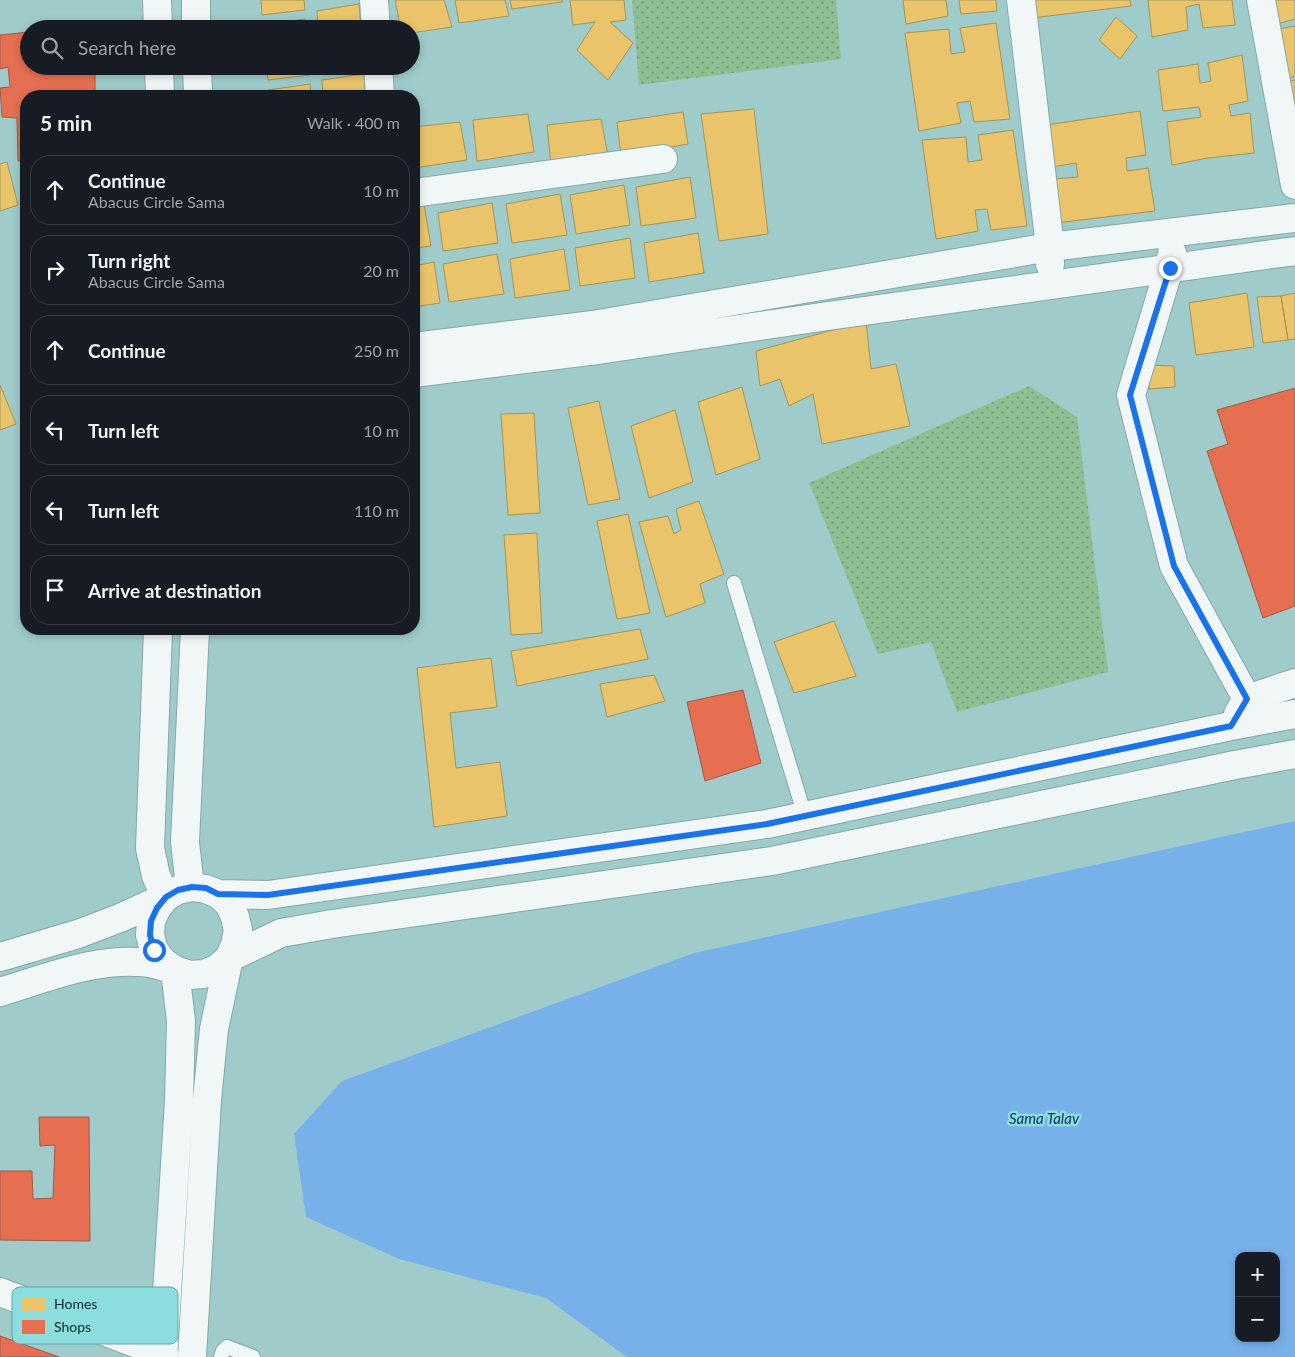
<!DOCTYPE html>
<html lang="en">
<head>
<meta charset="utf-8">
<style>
	:root { --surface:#171b24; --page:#20242c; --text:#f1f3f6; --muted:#9ea1a6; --line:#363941 }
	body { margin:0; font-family:Lato,sans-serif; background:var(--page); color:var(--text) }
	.controls { position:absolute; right:15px; bottom:15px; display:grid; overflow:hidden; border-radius:10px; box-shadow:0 2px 8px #0003 }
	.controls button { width:45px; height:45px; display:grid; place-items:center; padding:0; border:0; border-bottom:1px solid var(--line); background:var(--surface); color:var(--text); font:25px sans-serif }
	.stop { position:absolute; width:15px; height:15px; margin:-11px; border:4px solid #1a73e8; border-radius:50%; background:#fff }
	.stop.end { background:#1a73e8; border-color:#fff; box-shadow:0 1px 5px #0008 }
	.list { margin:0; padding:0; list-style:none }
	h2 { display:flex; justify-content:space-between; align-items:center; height:65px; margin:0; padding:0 20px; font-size:21px }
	h2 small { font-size:16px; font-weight:400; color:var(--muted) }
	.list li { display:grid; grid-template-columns:32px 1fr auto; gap:15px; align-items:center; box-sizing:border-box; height:70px; margin:0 10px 10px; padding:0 10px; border:1px solid var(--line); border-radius:20px }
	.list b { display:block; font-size:19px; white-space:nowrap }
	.list p { margin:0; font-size:16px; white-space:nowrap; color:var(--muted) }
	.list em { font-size:16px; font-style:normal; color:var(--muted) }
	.icon { flex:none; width:28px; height:28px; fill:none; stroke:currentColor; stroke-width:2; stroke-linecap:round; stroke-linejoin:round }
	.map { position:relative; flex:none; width:1295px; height:1357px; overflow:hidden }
	.search { position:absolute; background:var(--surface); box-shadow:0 2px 8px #0003; left:20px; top:20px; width:400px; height:55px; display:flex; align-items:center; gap:12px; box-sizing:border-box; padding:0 18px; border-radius:28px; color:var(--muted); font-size:19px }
	.panel { position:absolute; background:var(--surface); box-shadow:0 2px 8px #0003; left:20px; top:90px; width:400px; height:545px; border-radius:20px }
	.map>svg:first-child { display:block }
</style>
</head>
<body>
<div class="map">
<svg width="1295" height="1357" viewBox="0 0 1295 1357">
	<defs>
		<pattern id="grass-dots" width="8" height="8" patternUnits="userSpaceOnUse" patternTransform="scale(1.25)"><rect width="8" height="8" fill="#8ebf93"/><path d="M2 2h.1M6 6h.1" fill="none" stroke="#729b78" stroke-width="1.8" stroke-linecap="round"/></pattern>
	</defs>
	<rect width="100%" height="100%" fill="#9fcbcb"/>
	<path fill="url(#grass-dots)" d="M 632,0 L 836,0 L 841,59 L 639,85 Z
		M 1029,386 L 1077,417 L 1108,672 L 957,712 L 931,642 L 878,654 L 809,483 Z"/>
	<path fill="#78b0ea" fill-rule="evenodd" d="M 1295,821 L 1295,1357 L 627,1357 L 546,1298 L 399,1259 L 306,1217 L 294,1134 L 342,1081 L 694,953 ZM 1239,1256 L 1276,1256 L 1276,1338 L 1239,1338 Z"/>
	<path fill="#e9c46a" stroke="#a49556" d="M 261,0 L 304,0 L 305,10 L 262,15 Z
		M 395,0 L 444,0 L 452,27 L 411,33 L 411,29 L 401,29 Z
		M 455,0 L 505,0 L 509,16 L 459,23 Z
		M 510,0 L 562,0 L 562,2 L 512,9 Z
		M 570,0 L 624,0 L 626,20 L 610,22 L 633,43 L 608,80 L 577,50 L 595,22 L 573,25 Z
		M 903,0 L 946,0 L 948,16 L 906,24 Z
		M 959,0 L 996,0 L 997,11 L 961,14 Z
		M 1031,0 L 1130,0 L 1131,6 L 1032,18 Z
		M 1148,0 L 1232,0 L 1235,25 L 1203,28 L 1199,4 L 1186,7 L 1188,30 L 1152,37 Z
		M 1269,0 L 1295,0 L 1295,19 L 1274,25 Z
		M 359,4 L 361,29 L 318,29 L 317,11 Z
		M 1116,17 L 1137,36 L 1120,59 L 1099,40 Z
		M 305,19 L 306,29 L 264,29 L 264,25 Z
		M 996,23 L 1010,119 L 974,122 L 970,101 L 957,103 L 961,123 L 919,131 L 905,33 L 949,29 L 951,54 L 965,52 L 960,28 Z
		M 1295,26 L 1295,76 L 1282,80 L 1273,30 Z
		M 1242,55 L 1248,101 L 1229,105 L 1231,116 L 1250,113 L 1254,153 L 1208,158 L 1172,165 L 1167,122 L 1201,117 L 1199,107 L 1163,111 L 1158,70 L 1198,64 L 1200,83 L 1211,81 L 1208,63 Z
		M 267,66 L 310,66 L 310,75 L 268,80 Z
		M 364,74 L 366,96 L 323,96 L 322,80 Z
		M 1295,80 L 1295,130 L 1283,82 Z
		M 310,84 L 311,96 L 269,96 L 268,90 Z
		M 754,109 L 768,234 L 719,241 L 701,114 Z
		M 1140,111 L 1146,155 L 1126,158 L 1127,171 L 1148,168 L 1155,211 L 1056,223 L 1053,179 L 1078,177 L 1076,163 L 1052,167 L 1046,125 Z
		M 683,112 L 688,144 L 621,156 L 617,122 Z
		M 528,114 L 534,152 L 477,161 L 473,120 Z
		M 601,119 L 608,156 L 551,165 L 547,125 Z
		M 460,122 L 467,160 L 414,168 L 414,127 Z
		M 1013,130 L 1027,226 L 991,230 L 987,209 L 975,210 L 978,231 L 936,239 L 922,140 L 966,137 L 968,162 L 982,160 L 978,135 Z
		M 7,162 L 18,205 L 0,211 L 0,164 Z
		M 690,177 L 696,218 L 641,226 L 636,187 Z
		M 624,185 L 630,225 L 576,234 L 570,195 Z
		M 560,194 L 567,235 L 512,243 L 506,204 Z
		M 492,203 L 498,243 L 443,251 L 438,213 Z
		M 424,205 L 431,246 L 414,248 L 414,207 Z
		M 698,233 L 704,273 L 649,282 L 644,243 Z
		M 630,238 L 635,278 L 580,286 L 575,248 Z
		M 564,249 L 570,290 L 515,298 L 510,259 Z
		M 497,254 L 504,294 L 449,302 L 443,264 Z
		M 434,262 L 440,303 L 414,307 L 414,266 Z
		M 1247,293 L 1254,347 L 1196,355 L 1189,303 Z
		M 1295,293 L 1295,339 L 1288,340 L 1281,296 Z
		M 1281,296 L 1288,340 L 1263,343 L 1257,297 Z
		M 866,321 L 871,369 L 896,364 L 910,426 L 822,444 L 813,394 L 789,406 L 780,379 L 760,386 L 756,351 Z
		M 1148,365 L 1174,366 L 1175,387 L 1149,389 Z
		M 0,385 L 16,424 L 0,430 Z
		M 742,387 L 760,459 L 716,475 L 698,402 Z
		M 599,401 L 620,499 L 588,505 L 568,408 Z
		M 675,410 L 693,482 L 649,498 L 631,426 Z
		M 534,413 L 540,513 L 508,515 L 501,414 Z
		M 699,501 L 724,574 L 700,584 L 705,603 L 666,617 L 639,522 L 668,516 L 674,534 L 681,530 L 676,509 Z
		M 628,514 L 650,613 L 617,619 L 597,521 Z
		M 537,533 L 542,633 L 511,635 L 504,535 Z
		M 834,621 L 856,676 L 794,693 L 774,642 Z
		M 640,629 L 648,659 L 517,686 L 511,651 Z
		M 491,658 L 497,707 L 450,713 L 456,768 L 500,762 L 507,816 L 434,827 L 417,668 Z
		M 654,675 L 665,701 L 607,717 L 600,684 Z"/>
	<path fill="#e76f51" stroke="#a35a45" d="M 29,32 L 29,66 L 95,66 L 95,93 L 103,94 L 103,96 L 26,96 L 26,160 L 18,161 L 17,118 L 2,117 L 0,88 L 10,87 L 8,67 L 0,69 L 0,35 Z
		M 1295,388 L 1295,606 L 1263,618 L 1207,451 L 1228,444 L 1217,410 Z
		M 743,690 L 761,763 L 705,781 L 687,702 Z
		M 39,1117 L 89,1117 L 90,1241 L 0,1240 L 0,1171 L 32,1171 L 33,1199 L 53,1198 L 55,1145 L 40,1146 Z
		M 0,1336 L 59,1357 L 0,1357 Z"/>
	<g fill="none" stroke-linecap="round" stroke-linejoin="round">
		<defs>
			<path id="service" d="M 734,583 L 805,816
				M 221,1357 L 223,1351 L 227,1347 L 253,1357"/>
			<path id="minor" d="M 374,0 L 376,29
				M 1021,0 L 1050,247 L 1050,264
				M 1261,0 L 1295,185
				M 378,66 L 380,96
				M 414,193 L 663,159
				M 1172,253 L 1169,268 L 1131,395 L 1174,566 L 1247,699
				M 414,347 L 593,325 L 1050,247 L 1295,218
				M 414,373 L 597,350 L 821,317 L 1295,251
				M 1238,714 L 1247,699 L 1295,683
				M 0,1292 L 164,1354"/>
			<path id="secondary" d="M 157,0 L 158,29
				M 196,0 L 196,29
				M 159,66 L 160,96
				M 197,66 L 198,96
				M 190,887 L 185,842 L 195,629
				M 218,894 L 268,895 L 767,824 L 1231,726 L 1295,714
				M 0,957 L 78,934 L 120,918 L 166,897 L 156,876 L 150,848 L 158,629
				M 0,992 C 47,978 99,956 149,963 C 158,964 166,968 175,970 L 181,1021 L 179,1101 L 163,1357
				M 192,1357 L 207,1100 L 214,1029 L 229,958 L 235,945 L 238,930 L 235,917 L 229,904 L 218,894 L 206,889 L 192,887 L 178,890 L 166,897 L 157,908 L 151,921 L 150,935 L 154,950 L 163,962 L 175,970 L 189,975 L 204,974 L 218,968 L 229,958 L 281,933 L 332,924 L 772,861 L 1235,765 L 1295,754"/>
		</defs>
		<use href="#service" stroke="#85a8a8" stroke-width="16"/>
		<use href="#minor" stroke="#85a8a8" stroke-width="30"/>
		<use href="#secondary" stroke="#85a8a8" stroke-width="30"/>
		<use href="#service" stroke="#f1f7f7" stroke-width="14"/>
		<use href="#minor" stroke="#f1f7f7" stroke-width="28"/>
		<use href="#secondary" stroke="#f1f7f7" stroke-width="28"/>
	</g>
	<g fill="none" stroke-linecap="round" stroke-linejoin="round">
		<path stroke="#1a73e8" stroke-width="6" d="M 154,950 L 150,935 L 151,921 L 157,908 L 166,897 L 178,890 L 192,887 L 206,888 L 218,894 L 268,895 L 767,824 L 1231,726 L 1247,699 L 1174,566 L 1130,395 L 1170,268"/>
	</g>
	<g text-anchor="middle" stroke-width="5" stroke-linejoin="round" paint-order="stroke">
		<g font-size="15" font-style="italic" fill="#063264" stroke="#8cdede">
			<text x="1044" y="1124">Sama Talav</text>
		</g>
	</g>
	<rect x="12" y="1287" width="166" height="57" rx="8" fill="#8cdede" stroke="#63a7a7" stroke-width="1"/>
	<rect x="22" y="1298" width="23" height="13" fill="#e9c46a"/>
	<rect x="22" y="1320" width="23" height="14" fill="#e76f51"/>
	<g font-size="14" fill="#032828">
		<text x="54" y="1309">Homes</text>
		<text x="54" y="1332">Shops</text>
	</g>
</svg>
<div class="controls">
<button>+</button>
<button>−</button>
</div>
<div class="stop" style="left:154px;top:950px"></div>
<div class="stop end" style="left:1170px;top:268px"></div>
<div class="search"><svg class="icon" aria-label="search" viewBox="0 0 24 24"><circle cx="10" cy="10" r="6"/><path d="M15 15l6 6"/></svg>Search here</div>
<section class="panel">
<h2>5 min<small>Walk · 400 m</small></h2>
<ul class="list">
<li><svg class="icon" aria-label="ahead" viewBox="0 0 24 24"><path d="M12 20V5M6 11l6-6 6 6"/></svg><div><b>Continue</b><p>Abacus Circle Sama</p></div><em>10 m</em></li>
<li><svg class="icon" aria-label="right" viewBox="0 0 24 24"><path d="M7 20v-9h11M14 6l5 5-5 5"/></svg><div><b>Turn right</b><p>Abacus Circle Sama</p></div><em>20 m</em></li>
<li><svg class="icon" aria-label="ahead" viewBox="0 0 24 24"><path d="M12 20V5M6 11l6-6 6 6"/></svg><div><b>Continue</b></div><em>250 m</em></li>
<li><svg class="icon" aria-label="left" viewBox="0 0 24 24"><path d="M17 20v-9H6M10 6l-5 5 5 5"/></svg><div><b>Turn left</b></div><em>10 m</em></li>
<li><svg class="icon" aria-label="left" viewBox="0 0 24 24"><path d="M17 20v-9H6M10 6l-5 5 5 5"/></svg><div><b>Turn left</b></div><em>110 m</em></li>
<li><svg class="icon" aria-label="arrive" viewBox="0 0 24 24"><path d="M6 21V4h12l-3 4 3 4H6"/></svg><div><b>Arrive at destination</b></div></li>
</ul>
</section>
</div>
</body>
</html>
